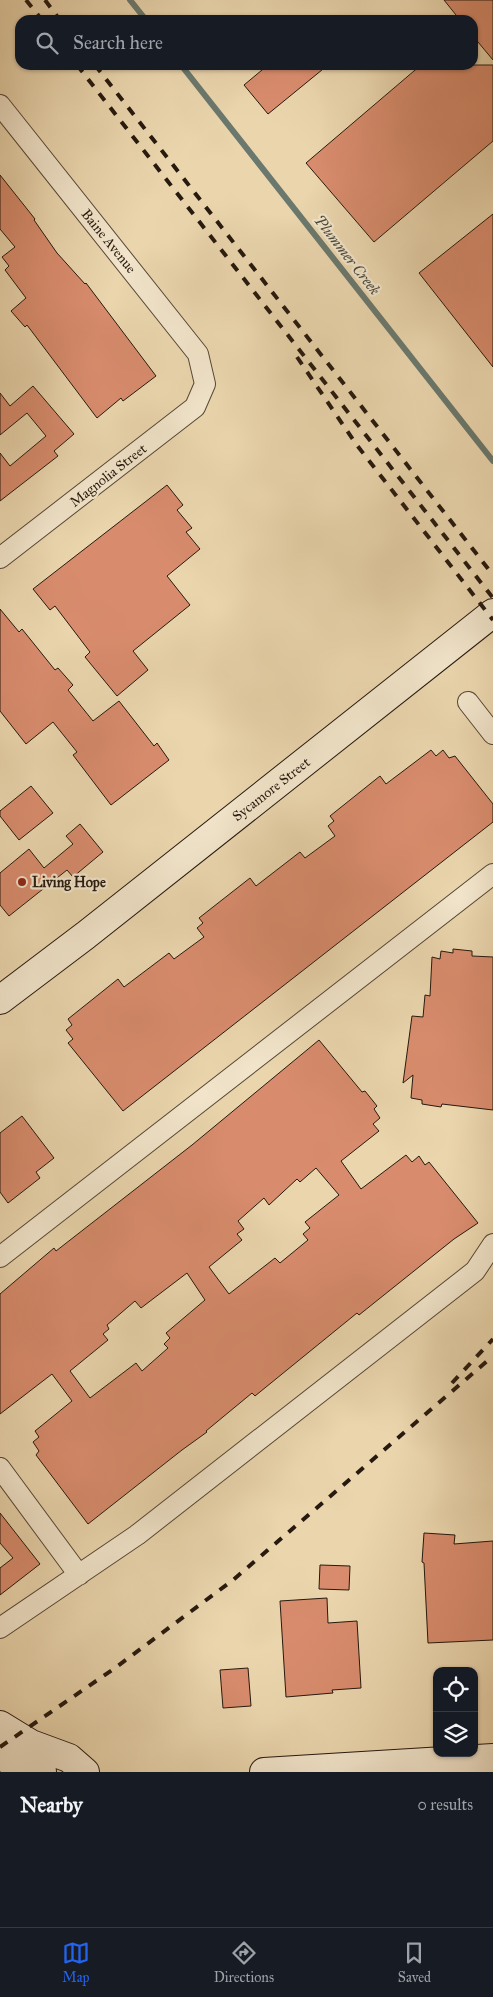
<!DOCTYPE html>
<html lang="en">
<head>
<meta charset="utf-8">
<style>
	:root { --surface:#171b24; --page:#242831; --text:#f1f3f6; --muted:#9ea1a6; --line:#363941; --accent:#2563eb }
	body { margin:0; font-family:"IM FELL Great Primer",serif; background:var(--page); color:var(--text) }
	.controls { position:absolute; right:15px; bottom:15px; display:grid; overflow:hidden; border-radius:10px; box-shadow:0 1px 4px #0004 }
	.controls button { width:45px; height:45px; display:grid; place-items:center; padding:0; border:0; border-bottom:1px solid var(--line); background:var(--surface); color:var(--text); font:25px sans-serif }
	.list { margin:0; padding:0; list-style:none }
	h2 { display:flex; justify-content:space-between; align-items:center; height:65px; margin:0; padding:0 20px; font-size:21px }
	h2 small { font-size:16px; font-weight:400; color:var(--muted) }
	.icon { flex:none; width:28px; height:28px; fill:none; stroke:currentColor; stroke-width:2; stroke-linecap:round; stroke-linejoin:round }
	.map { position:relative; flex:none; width:493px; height:1772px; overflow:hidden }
	.search { position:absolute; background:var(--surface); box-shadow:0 1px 4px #0004; left:15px; right:15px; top:15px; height:55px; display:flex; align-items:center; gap:12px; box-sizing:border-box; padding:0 18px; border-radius:15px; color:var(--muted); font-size:19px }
	.sheet { height:155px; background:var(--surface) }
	nav { display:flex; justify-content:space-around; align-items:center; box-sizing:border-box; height:70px; border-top:1px solid var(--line); background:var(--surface); font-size:14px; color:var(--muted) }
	nav a { display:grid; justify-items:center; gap:2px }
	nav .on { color:var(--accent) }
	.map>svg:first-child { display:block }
</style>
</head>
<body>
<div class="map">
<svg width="493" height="1772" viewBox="0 0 493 1772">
	<rect width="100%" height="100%" fill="#ead5ad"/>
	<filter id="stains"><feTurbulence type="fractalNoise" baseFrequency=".004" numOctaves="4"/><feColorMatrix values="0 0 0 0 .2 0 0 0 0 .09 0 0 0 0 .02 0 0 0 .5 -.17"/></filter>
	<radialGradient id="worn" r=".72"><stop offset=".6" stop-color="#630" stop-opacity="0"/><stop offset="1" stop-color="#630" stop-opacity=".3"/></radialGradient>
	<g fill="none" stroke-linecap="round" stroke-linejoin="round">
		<path stroke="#6a786d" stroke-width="6" d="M 130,0 L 146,20
			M 181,65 L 493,461"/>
	</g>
	<path fill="#d88c6d" stroke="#26190e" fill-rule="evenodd" d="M 444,0 L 493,0 L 493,60 L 473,36 L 473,20 L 460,20 Z
		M 268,65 L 328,65 L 268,114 L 244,85 Z
		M 421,65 L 493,65 L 493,141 L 374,242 L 306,163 Z
		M 0,175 L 35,219 L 34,220 L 57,253 L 85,284 L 86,283 L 156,376 L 123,401 L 121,398 L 97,418 L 27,325 L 25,327 L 11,311 L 26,298 L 5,270 L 9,266 L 2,257 L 15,247 L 0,229 Z
		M 493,214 L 493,367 L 419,273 Z
		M 33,386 L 74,434 L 54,451 L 58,456 L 0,501 L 0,453 L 10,466 L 46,436 L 27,413 L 0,435 L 0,393 L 10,406 Z
		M 167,485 L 183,505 L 177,510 L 192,528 L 186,532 L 200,549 L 167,576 L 190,605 L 133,651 L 148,670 L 117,696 L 85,657 L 90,652 L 55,606 L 50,610 L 33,589 Z
		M 0,609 L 19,632 L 22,629 L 55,670 L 58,668 L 73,685 L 68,690 L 93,721 L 119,701 L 154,746 L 157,743 L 169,760 L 111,805 L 73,755 L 77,752 L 53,722 L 26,744 L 0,711 Z
		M 431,750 L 436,756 L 443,750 L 449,758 L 455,756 L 493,804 L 493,822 L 123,1111 L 68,1043 L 73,1039 L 66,1030 L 72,1025 L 68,1019 L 118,979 L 124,987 L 169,953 L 174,959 L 204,937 L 197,928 L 203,923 L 199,918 L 250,878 L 256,886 L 300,852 L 305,858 L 335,836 L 328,826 L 334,821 L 330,816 L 380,776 L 386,784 Z
		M 31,786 L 53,813 L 19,840 L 0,816 L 0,811 Z
		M 80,824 L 103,852 L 73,877 L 67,870 L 9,916 L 0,905 L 0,873 L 29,849 L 44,868 L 73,844 L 66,836 Z
		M 453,949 L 472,951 L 472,956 L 493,957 L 493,1110 L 442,1104 L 441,1107 L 422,1104 L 422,1100 L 411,1098 L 413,1075 L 403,1083 L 412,1016 L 423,1017 L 425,995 L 430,996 L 432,957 L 440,959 L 441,951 L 453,953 Z
		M 319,1040 L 362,1092 L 365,1091 L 377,1106 L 374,1109 L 380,1118 L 373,1124 L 379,1131 L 341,1161 L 361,1189 L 406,1155 L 412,1162 L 419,1156 L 425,1165 L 429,1162 L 478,1223 L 454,1239 L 359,1315 L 357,1313 L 255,1396 L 252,1393 L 206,1431 L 207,1432 L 182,1450 L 88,1524 L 36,1455 L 39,1451 L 33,1442 L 39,1437 L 35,1431 L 72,1401 L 52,1374 L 0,1414 L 0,1294 L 54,1248 L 56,1251 L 192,1145 ZM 316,1168 L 339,1195 L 305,1222 L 310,1228 L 303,1234 L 308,1240 L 280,1263 L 275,1258 L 229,1294 L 209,1267 L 242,1240 L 237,1234 L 244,1229 L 238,1221 L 264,1198 L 269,1205 L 297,1179 L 300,1182 ZM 187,1273 L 205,1300 L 166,1333 L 170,1338 L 164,1344 L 168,1348 L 142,1371 L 136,1363 L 90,1398 L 70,1371 L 108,1340 L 103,1334 L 109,1329 L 107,1325 L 135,1301 L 141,1308 Z
		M 22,1116 L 54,1158 L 36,1172 L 40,1178 L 8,1203 L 0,1192 L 0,1133 Z
		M 0,1513 L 40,1564 L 0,1595 L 0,1568 L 13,1558 L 0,1543 Z
		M 424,1533 L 455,1535 L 454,1544 L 493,1541 L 493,1640 L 428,1643 L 424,1563 L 422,1562 Z
		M 320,1565 L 350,1566 L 349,1590 L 319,1589 Z
		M 327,1598 L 328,1623 L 357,1621 L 361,1688 L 332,1690 L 333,1693 L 286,1697 L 280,1601 Z
		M 248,1668 L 251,1706 L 223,1708 L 220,1670 Z"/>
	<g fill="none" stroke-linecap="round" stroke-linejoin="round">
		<defs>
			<path id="street" d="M 0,105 L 198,354 L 205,384 L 195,407 L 0,558
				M 468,702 L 493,734
				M 0,1257 L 493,874
				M 0,1468 L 79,1575
				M 0,1628 L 137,1535 L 475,1271 L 493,1244"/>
			<path id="secondary" d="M 0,1000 L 86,935 L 493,613
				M 0,1725 L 31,1744 L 69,1758 L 85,1772
				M 0,1755 L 10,1761 L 42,1772
				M 264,1772 L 493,1758"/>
		</defs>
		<use href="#street" stroke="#574836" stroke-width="22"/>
		<use href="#secondary" stroke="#26190e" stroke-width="30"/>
		<use href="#street" stroke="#f1e4ca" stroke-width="20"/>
		<use href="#secondary" stroke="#f1e4ca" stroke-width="28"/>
		<path stroke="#26190e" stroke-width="4" stroke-dasharray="9 9" stroke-linecap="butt" d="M 26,0 L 42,20
			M 45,0 L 60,20
			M 77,65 L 493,598
			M 95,65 L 493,575
			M 297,357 L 356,444 L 493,620
			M 452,1383 L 493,1339
			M 0,1747 L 115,1668 L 233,1580 L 493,1356"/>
	</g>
	<circle fill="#8f2418" stroke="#f1e4ca" stroke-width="2" cx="22" cy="882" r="5"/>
	<g text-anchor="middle" stroke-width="4.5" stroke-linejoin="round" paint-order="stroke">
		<g font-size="14" fill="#26190e" stroke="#f1e4ca">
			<text transform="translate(109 241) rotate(51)" y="5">Baine Avenue</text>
			<text transform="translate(108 475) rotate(-38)" y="5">Magnolia Street</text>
			<text transform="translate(271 789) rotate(-38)" y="5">Sycamore Street</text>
		</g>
		<g font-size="14" font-weight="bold" fill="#26190e" stroke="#f1e4ca" text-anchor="start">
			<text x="32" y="887">Living Hope</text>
		</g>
		<g font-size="15" font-style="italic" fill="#48493d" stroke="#f1e4ca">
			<text transform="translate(347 255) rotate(52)" y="5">Plummer Creek</text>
		</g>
	</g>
	<rect width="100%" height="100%" filter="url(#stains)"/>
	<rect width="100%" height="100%" fill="url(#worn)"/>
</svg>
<div class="controls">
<button><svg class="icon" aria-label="locate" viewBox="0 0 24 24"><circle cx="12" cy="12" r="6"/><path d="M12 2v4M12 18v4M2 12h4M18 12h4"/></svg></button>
<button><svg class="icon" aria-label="layers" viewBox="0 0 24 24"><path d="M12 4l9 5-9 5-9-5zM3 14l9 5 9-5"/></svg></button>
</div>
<div class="search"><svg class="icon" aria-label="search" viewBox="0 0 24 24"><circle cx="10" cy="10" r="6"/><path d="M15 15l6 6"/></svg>Search here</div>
</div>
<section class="sheet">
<h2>Nearby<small>0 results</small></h2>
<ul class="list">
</ul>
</section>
<nav>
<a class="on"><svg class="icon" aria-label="map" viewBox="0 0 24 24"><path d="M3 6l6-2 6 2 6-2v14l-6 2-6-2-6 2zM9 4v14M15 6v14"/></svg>Map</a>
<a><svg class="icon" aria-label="directions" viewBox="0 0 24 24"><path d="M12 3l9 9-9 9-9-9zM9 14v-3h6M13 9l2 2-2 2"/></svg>Directions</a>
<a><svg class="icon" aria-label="saved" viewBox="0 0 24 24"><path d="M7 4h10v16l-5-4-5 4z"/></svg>Saved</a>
</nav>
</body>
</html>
